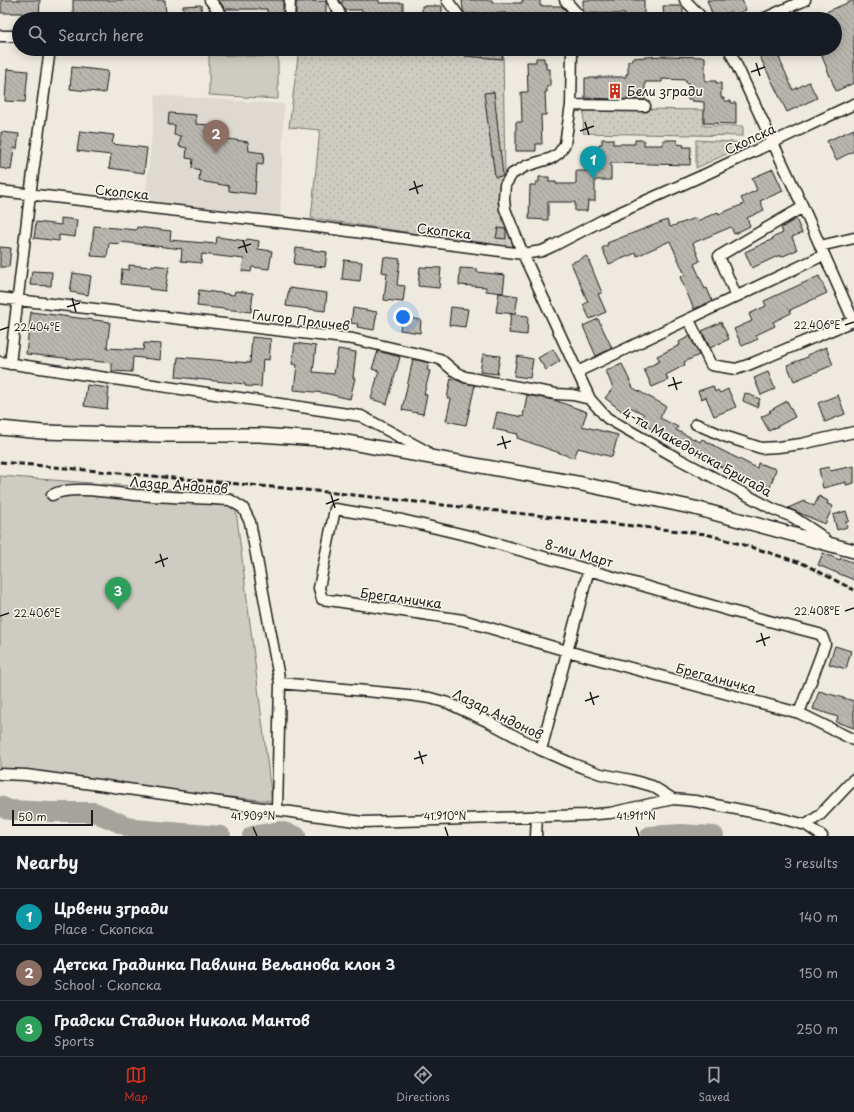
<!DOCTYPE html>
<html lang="en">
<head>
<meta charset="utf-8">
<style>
	:root { --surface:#171b24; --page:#242831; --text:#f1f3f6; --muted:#9ea1a6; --line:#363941; --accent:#c8321e }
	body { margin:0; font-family:"Playpen Sans",sans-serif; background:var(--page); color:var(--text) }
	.scale { position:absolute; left:12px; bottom:10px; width:81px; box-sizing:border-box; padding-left:4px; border:2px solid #1c1c1c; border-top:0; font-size:11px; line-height:14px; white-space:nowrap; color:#1c1c1c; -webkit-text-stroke:3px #fbf7ec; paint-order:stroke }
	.you { position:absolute; left:403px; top:317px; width:14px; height:14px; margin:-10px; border:3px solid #fff; border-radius:50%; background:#1a73e8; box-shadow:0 0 0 6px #1a73e833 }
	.badge { display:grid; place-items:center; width:26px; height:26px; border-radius:50%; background:var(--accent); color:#fff; font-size:13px; font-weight:700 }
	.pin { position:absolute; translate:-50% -33px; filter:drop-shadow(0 1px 2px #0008) }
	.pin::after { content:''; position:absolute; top:21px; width:14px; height:12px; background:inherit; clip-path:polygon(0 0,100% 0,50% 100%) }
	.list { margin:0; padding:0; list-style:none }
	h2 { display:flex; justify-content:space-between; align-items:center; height:52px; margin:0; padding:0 16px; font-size:17px }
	h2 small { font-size:13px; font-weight:400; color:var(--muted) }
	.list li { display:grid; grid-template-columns:26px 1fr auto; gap:12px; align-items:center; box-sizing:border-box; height:56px; padding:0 16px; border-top:1px solid var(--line) }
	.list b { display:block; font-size:15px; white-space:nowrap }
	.list p { margin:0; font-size:13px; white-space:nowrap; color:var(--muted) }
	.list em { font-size:13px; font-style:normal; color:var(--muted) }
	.icon { flex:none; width:22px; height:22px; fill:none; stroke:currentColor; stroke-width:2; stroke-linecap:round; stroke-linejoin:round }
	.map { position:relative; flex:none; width:854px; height:836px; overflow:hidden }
	.search { position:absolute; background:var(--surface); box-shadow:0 2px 10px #0003; left:12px; right:12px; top:12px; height:44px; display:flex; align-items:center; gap:10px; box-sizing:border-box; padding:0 14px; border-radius:22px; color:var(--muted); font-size:15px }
	.sheet { height:220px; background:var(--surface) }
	nav { display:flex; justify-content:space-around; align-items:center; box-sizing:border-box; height:56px; border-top:1px solid var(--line); background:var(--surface); font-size:11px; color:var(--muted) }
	nav a { display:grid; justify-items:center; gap:2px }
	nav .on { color:var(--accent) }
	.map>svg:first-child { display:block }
</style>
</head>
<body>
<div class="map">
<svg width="854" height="836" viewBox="0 0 854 836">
	<defs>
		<pattern id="grass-dots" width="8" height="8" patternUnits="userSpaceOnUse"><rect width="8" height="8" fill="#ceccc2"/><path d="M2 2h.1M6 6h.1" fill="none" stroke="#b0afa6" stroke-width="1.8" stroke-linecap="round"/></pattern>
		<pattern id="building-back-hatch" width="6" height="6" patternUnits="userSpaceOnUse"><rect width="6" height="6" fill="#b9b6af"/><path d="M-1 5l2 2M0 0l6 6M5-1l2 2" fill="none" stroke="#9e9c96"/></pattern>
	</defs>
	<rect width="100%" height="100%" fill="#eeeadf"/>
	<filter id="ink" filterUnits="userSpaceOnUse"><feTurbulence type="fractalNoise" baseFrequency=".025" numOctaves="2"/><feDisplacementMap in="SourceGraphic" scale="8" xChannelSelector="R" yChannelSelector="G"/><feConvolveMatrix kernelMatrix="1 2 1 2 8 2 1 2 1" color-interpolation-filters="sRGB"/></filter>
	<g filter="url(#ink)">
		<path fill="#dedad1" d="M 156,95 L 284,104 L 280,218 L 145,202 Z"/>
		<path fill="url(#grass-dots)" stroke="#75746f" d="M 299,49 L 503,49 L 505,178 L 497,201 L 514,248 L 311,218 L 320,130 L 289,127 Z
			M 584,108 L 704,110 L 704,126 L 743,126 L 743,136 L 583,133 Z
			M 696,140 L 750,143 L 696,168 Z"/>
		<path fill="#ceccc2" stroke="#75746f" d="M 209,55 L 278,57 L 278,99 L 209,95 Z
			M 0,476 L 234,494 L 272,801 L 0,775 Z"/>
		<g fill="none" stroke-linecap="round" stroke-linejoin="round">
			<path stroke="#a6a39d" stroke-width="20" d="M 0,806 L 10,810 L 51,812 L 94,812 L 134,829 L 221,836
				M 252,836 L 280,831 L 296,836
				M 650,836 L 681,834 L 714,836"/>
		</g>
		<path fill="url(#building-back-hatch)" stroke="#1c1c1c" d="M 1,0 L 40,0 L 39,18 L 22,18 L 22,13 L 1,13 Z
			M 73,0 L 165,0 L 166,17 L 150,19 L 150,16 L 94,17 L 94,19 L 73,19 Z
			M 220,0 L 283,0 L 283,19 L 267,19 L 267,9 L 225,9 L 220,2 Z
			M 342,0 L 379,0 L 379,3 L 403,3 L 403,19 L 362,18 L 362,10 L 345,10 L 342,5 Z
			M 462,0 L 492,0 L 493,3 L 522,3 L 522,0 L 540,0 L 540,6 L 561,6 L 567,12 L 567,19 L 506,19 L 506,13 L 465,14 L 463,10 Z
			M 583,0 L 644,0 L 644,19 L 625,19 L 625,14 L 585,13 L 583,10 Z
			M 707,0 L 742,0 L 746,10 L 732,16 L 730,12 L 714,19 Z
			M 854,0 L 854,83 L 836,91 L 819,49 L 835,49 L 835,19 L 810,19 Z
			M 326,1 L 326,19 L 296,19 L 296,2 Z
			M 201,5 L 202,19 L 184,19 L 183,6 Z
			M 422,6 L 442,6 L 442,19 L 422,19 Z
			M 663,6 L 681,6 L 683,7 L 683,19 L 664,19 Z
			M 466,49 L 503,50 L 502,59 L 465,56 Z
			M 772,49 L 800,49 L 779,58 L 793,90 L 809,82 L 817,98 L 787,112 L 759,55 Z
			M 663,56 L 705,57 L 705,81 L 716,81 L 716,83 L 721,83 L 721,98 L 724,98 L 724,101 L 731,101 L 731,103 L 736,103 L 736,124 L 704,123 L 704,102 L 692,101 L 692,99 L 688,99 L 688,83 L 686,83 L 686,80 L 662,79 L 662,82 L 645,82 L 645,100 L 585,98 L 585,78 L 598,78 L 598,77 L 626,77 L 626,74 L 628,74 L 628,61 L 632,61 L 632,58 Z
			M 536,58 L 544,58 L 544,62 L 546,62 L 546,69 L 550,69 L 550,86 L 547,86 L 547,92 L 545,92 L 546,115 L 541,115 L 542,144 L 536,144 L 536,151 L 516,151 L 516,122 L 522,122 L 521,92 L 528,92 L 527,62 L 536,62 Z
			M 72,67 L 108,71 L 105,93 L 70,89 Z
			M 7,69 L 28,71 L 25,102 L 5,101 Z
			M 494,92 L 503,176 L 495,177 L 484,93 Z
			M 169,113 L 196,115 L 196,124 L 211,125 L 209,136 L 248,142 L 249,151 L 264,153 L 263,165 L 257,164 L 255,194 L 229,191 L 229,186 L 199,181 L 200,170 L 192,168 L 193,159 L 186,158 L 187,148 L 179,146 L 181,136 L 174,135 L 175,125 L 168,125 Z
			M 854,129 L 854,151 L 836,160 L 827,141 Z
			M 80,131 L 114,135 L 112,144 L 147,148 L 144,173 L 109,168 L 111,155 L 77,151 Z
			M 1,132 L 19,134 L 17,149 L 14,148 L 11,170 L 0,168 Z
			M 602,139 L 613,139 L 613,144 L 635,144 L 635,140 L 644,140 L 644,145 L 663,145 L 663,140 L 677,140 L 677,144 L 684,145 L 683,147 L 691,147 L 690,165 L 611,163 L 611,180 L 595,180 L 595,201 L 588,201 L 587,211 L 575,211 L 575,202 L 548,202 L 548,220 L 529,219 L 530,185 L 536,185 L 536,182 L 539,182 L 539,177 L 549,177 L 549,182 L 556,182 L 556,184 L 576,184 L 576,171 L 594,171 L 594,147 L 599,147 L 599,144 L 602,144 Z
			M 773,169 L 783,191 L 760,201 L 764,210 L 747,218 L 750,226 L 734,234 L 731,227 L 693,243 L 700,261 L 694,264 L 705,289 L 707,288 L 712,301 L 694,309 L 680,277 L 685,275 L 670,241 L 637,256 L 636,253 L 609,264 L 602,248 L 608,245 L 607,243 L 667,220 L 670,227 L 696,218 L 697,221 L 718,212 L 719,214 L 744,204 L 741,198 L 757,190 L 752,178 Z
			M 61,218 L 77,220 L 75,237 L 59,235 L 59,241 L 34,238 L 36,222 L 61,225 Z
			M 796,219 L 802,233 L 792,237 L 797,250 L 781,257 L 780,255 L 752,268 L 745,252 L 773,239 L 772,238 L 783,233 L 781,228 Z
			M 94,226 L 136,230 L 137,227 L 171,231 L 170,240 L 216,244 L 217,237 L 246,241 L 247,239 L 259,241 L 258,249 L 272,251 L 269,269 L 252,267 L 251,272 L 242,271 L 244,259 L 202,254 L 201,263 L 181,261 L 182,249 L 121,242 L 120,244 L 109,243 L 107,257 L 91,256 Z
			M 498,228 L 506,229 L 506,239 L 496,238 Z
			M 0,247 L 11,248 L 9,267 L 0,267 Z
			M 296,248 L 327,252 L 325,267 L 294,264 Z
			M 587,256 L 602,293 L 598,294 L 606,312 L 590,319 L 583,305 L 588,302 L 571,263 Z
			M 384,257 L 400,259 L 397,285 L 405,286 L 403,302 L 384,300 L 387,273 L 382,272 Z
			M 344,260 L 362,262 L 360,281 L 342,279 Z
			M 129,265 L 152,267 L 152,265 L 169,267 L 165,291 L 149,289 L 149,287 L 121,284 L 122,269 L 129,270 Z
			M 420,267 L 441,268 L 439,288 L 418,286 Z
			M 460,268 L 477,269 L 477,272 L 505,275 L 503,293 L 486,291 L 486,287 L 459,285 Z
			M 32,271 L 52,272 L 51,286 L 30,285 Z
			M 73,273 L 91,276 L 88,295 L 70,292 Z
			M 819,276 L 827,293 L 790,310 L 791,313 L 773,322 L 775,326 L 756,335 L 758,339 L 742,346 L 734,329 L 752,321 L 749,314 L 766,306 L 764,301 Z
			M 289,288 L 327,293 L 325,311 L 286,306 Z
			M 199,290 L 234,295 L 235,291 L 253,293 L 251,312 L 197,306 Z
			M 499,293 L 518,296 L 515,314 L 496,312 Z
			M 451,307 L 468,309 L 465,327 L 449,325 Z
			M 353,308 L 377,312 L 374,330 L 357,327 L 358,324 L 351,323 Z
			M 31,312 L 110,322 L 107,348 L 143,350 L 144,343 L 161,344 L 160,360 L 133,357 L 132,372 L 112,371 L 112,363 L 26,354 Z
			M 511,314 L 528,316 L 527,335 L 509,333 Z
			M 402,317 L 421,320 L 420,333 L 400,330 Z
			M 598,319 L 612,348 L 596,356 L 583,326 Z
			M 721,322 L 729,339 L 710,348 L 702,331 Z
			M 690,336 L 699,355 L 684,362 L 685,365 L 666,375 L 668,380 L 652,387 L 644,369 L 660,361 L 657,356 L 680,345 L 679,342 Z
			M 252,337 L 271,339 L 269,360 L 263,359 L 261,387 L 245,386 L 245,384 L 176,377 L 178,357 L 250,363 Z
			M 295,343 L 316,346 L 313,372 L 334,374 L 338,349 L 356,352 L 353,378 L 355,378 L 350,399 L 324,393 L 294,390 L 297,365 L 292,364 Z
			M 826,347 L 833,365 L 794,381 L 787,365 L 808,357 L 807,355 Z
			M 553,349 L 560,361 L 546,370 L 538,358 Z
			M 378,351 L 400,357 L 387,404 L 371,399 L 379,371 L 372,369 Z
			M 483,354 L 500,356 L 497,374 L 480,372 Z
			M 517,356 L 533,359 L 530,378 L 514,376 Z
			M 413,359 L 429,363 L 427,370 L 430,371 L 424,394 L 427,395 L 423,414 L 402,410 Z
			M 622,364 L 633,388 L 666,406 L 660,418 L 678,427 L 676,430 L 700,442 L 702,439 L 715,446 L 715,447 L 757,468 L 758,463 L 776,469 L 769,491 L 752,485 L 753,482 L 713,463 L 714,462 L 695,453 L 696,451 L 640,423 L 644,414 L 628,406 L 623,412 L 605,398 L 613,388 L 606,371 Z
			M 768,372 L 775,389 L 761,395 L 754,378 Z
			M 451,378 L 464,383 L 475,385 L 466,425 L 446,421 L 451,399 L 447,398 Z
			M 87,385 L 109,388 L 107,409 L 84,406 Z
			M 713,386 L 715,392 L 718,390 L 720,393 L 728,389 L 736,407 L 714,416 L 706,397 L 701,399 L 698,391 Z
			M 745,393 L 760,399 L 757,407 L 743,401 Z
			M 527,395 L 554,400 L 587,412 L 582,426 L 618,435 L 612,457 L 578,448 L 574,458 L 517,438 L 518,434 L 493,429 L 497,412 L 523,417 Z
			M 838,395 L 845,414 L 825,422 L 818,403 Z
			M 787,401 L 795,417 L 769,431 L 761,417 L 771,412 L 769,411 Z
			M 854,466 L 854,483 L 846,485 L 846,482 L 823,488 L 819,469 L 829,467 L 830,471 Z
			M 819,496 L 828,501 L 827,504 L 833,506 L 825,524 L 788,508 L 804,501 L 814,506 Z
			M 846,511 L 849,521 L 846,522 L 847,527 L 837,530 L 833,515 Z
			M 823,553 L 840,560 L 841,558 L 854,563 L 854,580 L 818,565 Z
			M 835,646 L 851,651 L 846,669 L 829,664 Z
			M 819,691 L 854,701 L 854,728 L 836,722 L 838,717 L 813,709 Z"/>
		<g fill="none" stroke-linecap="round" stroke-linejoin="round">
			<defs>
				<path id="minor" d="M 210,0 L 221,14 L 223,19
					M 332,0 L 339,12 L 341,19
					M 447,0 L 461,19
					M 565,0 L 582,19
					M 685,0 L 703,19
					M 289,19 L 290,0
					M 763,19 L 805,0
					M 0,36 L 19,36
					M 572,49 L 571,105 L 565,144 L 559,153 L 552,158 L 526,166 L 512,174 L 505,185 L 504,199 L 505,209 L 523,254 L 590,399 L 607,418 L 677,458 L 773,509 L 793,517 L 820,535 L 829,543
					M 729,49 L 803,207 L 854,322
					M 571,105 L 645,106
					M 0,191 L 295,224 L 523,254 L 542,251 L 553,246 L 605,219 L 706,174 L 854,104
					M 820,246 L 854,238
					M 736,296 L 719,256 L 803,207
					M 0,298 L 353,339 L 440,359 L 453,370 L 465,377 L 556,394 L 573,395 L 590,399
					M 689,320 L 711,365 L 736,369 L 748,365 L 853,321
					M 0,362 L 361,416 L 426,451 L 428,457
					M 10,364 L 30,195 L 50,49
					M 577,372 L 824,255
					M 696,424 L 724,436 L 761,448 L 778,447 L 801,444 L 854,432
					M 52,495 C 71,485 113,493 135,495 C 167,497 198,498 230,500 L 243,508 L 250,522 L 280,683 L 277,810 L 362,822 L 436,820 L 585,815 L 610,813 L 673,799
					M 280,683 L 409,695 L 430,698 L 448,703 L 489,722 L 541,750 L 573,764 L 601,774 L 631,780 L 652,786 L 673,799 L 695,801 L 772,816 L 806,825 L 822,836
					M 799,713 L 825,644 L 822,636 L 819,634 L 731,611 L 478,538 L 402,520 L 335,509 L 319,588 L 322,599 L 463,620 L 567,651 L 799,713 L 854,740
					M 541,750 L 589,569
					M 0,774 L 26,775 L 92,784 L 277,810
					M 806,825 L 820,815 L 854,779
					M 536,836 L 537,816"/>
				<path id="tertiary" d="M 0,428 L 42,432 L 158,435 L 259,435 L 335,440 L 582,484 L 695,508 L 854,551"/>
			</defs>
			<use href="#minor" stroke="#1c1c1c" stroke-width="13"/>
			<use href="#tertiary" stroke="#1c1c1c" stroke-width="16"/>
			<use href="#minor" stroke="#fbf7ec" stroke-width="10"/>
			<use href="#tertiary" stroke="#fbf7ec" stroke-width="13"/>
			<path stroke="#1c1c1c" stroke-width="3" stroke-dasharray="6 3" stroke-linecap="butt" d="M 0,462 L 326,492 L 706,534 L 764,551 L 804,564 L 854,590"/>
		</g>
	</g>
	<path fill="none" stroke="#1c1c1c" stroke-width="1.5" d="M 756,63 L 760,76M 751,72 L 765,67M 585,122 L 589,135M 580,131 L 594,126M 414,181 L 418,194M 409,190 L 423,185M 243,240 L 247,253M 238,248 L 251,244M 72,298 L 76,312M 67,307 L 80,303M 845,325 L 854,322M 0,330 L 9,327M 673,377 L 677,390M 668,386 L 682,382M 502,436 L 506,449M 497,445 L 511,441M 331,495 L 335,508M 326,504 L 339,499M 160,554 L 164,567M 155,563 L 168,558M 845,611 L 854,608M 0,616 L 9,613M 761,633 L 765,646M 756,642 L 770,637M 590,692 L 594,705M 585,701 L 599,696M 419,751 L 423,764M 414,759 L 427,755M 253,827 L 257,836M 445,827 L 448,836M 636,827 L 639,836"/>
	<defs>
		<symbol id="building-bare" viewBox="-9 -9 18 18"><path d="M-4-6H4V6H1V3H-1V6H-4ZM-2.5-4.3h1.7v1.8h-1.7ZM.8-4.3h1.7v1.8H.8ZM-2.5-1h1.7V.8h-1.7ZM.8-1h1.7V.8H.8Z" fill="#c8321e" stroke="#fbf7ec" stroke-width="2.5" paint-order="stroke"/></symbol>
	</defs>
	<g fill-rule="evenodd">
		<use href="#building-bare" x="604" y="80" width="22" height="22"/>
	</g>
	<g text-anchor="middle" stroke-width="3" stroke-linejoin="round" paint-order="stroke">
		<g font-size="13" fill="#1c1c1c" stroke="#fbf7ec" text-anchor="start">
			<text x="627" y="96">Бели згради</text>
		</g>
		<g font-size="13" fill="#1c1c1c" stroke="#fbf7ec">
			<text transform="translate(750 139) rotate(-25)" y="5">Скопска</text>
			<text transform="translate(122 192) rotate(6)" y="5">Скопска</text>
			<text transform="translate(444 231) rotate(7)" y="5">Скопска</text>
			<text transform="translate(301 320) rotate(7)" y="5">Глигор Прличев</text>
			<text transform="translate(697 452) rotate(29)" y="5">4-та Македонска Бригада</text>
			<text transform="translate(179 485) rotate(4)" y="5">Лазар Андонов</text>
			<text transform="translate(579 553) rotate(16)" y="5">8-ми Март</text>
			<text transform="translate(401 598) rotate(8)" y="5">Брегалничка</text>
			<text transform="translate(716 678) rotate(15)" y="5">Брегалничка</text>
			<text transform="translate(498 714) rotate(26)" y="5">Лазар Андонов</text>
		</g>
	</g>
	<g font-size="10" text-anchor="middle" fill="#1c1c1c" stroke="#fbf7ec" stroke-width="3" stroke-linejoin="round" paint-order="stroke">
		<text x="817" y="329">22.406°E</text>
		<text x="37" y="331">22.404°E</text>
		<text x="817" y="615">22.408°E</text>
		<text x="37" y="617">22.406°E</text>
		<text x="253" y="820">41.909°N</text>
		<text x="445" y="820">41.910°N</text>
		<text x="636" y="820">41.911°N</text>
	</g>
</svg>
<div class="scale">50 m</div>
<div class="you"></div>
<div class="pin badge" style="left:593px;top:179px;background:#0f9aa8">1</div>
<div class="pin badge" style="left:216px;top:153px;background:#8d6e63">2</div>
<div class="pin badge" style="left:118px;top:610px;background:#2e9e5b">3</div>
<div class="search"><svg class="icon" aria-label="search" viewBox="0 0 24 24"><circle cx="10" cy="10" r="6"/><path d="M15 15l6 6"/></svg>Search here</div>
</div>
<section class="sheet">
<h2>Nearby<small>3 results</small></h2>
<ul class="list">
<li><span class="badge" style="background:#0f9aa8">1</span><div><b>Црвени згради</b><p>Place · Скопска</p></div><em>140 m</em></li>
<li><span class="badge" style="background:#8d6e63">2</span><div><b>Детска Градинка Павлина Вељанова клон 3</b><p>School · Скопска</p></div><em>150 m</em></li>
<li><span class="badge" style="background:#2e9e5b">3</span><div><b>Градски Стадион Никола Мантов</b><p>Sports</p></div><em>250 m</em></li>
</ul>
</section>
<nav>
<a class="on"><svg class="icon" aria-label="map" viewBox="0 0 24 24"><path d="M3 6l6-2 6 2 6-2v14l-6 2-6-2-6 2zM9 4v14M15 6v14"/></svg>Map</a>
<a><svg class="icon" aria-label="directions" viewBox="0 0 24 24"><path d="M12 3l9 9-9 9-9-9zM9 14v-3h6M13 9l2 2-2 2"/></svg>Directions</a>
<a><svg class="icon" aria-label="saved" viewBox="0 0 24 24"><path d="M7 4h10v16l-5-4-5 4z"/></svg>Saved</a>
</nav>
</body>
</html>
